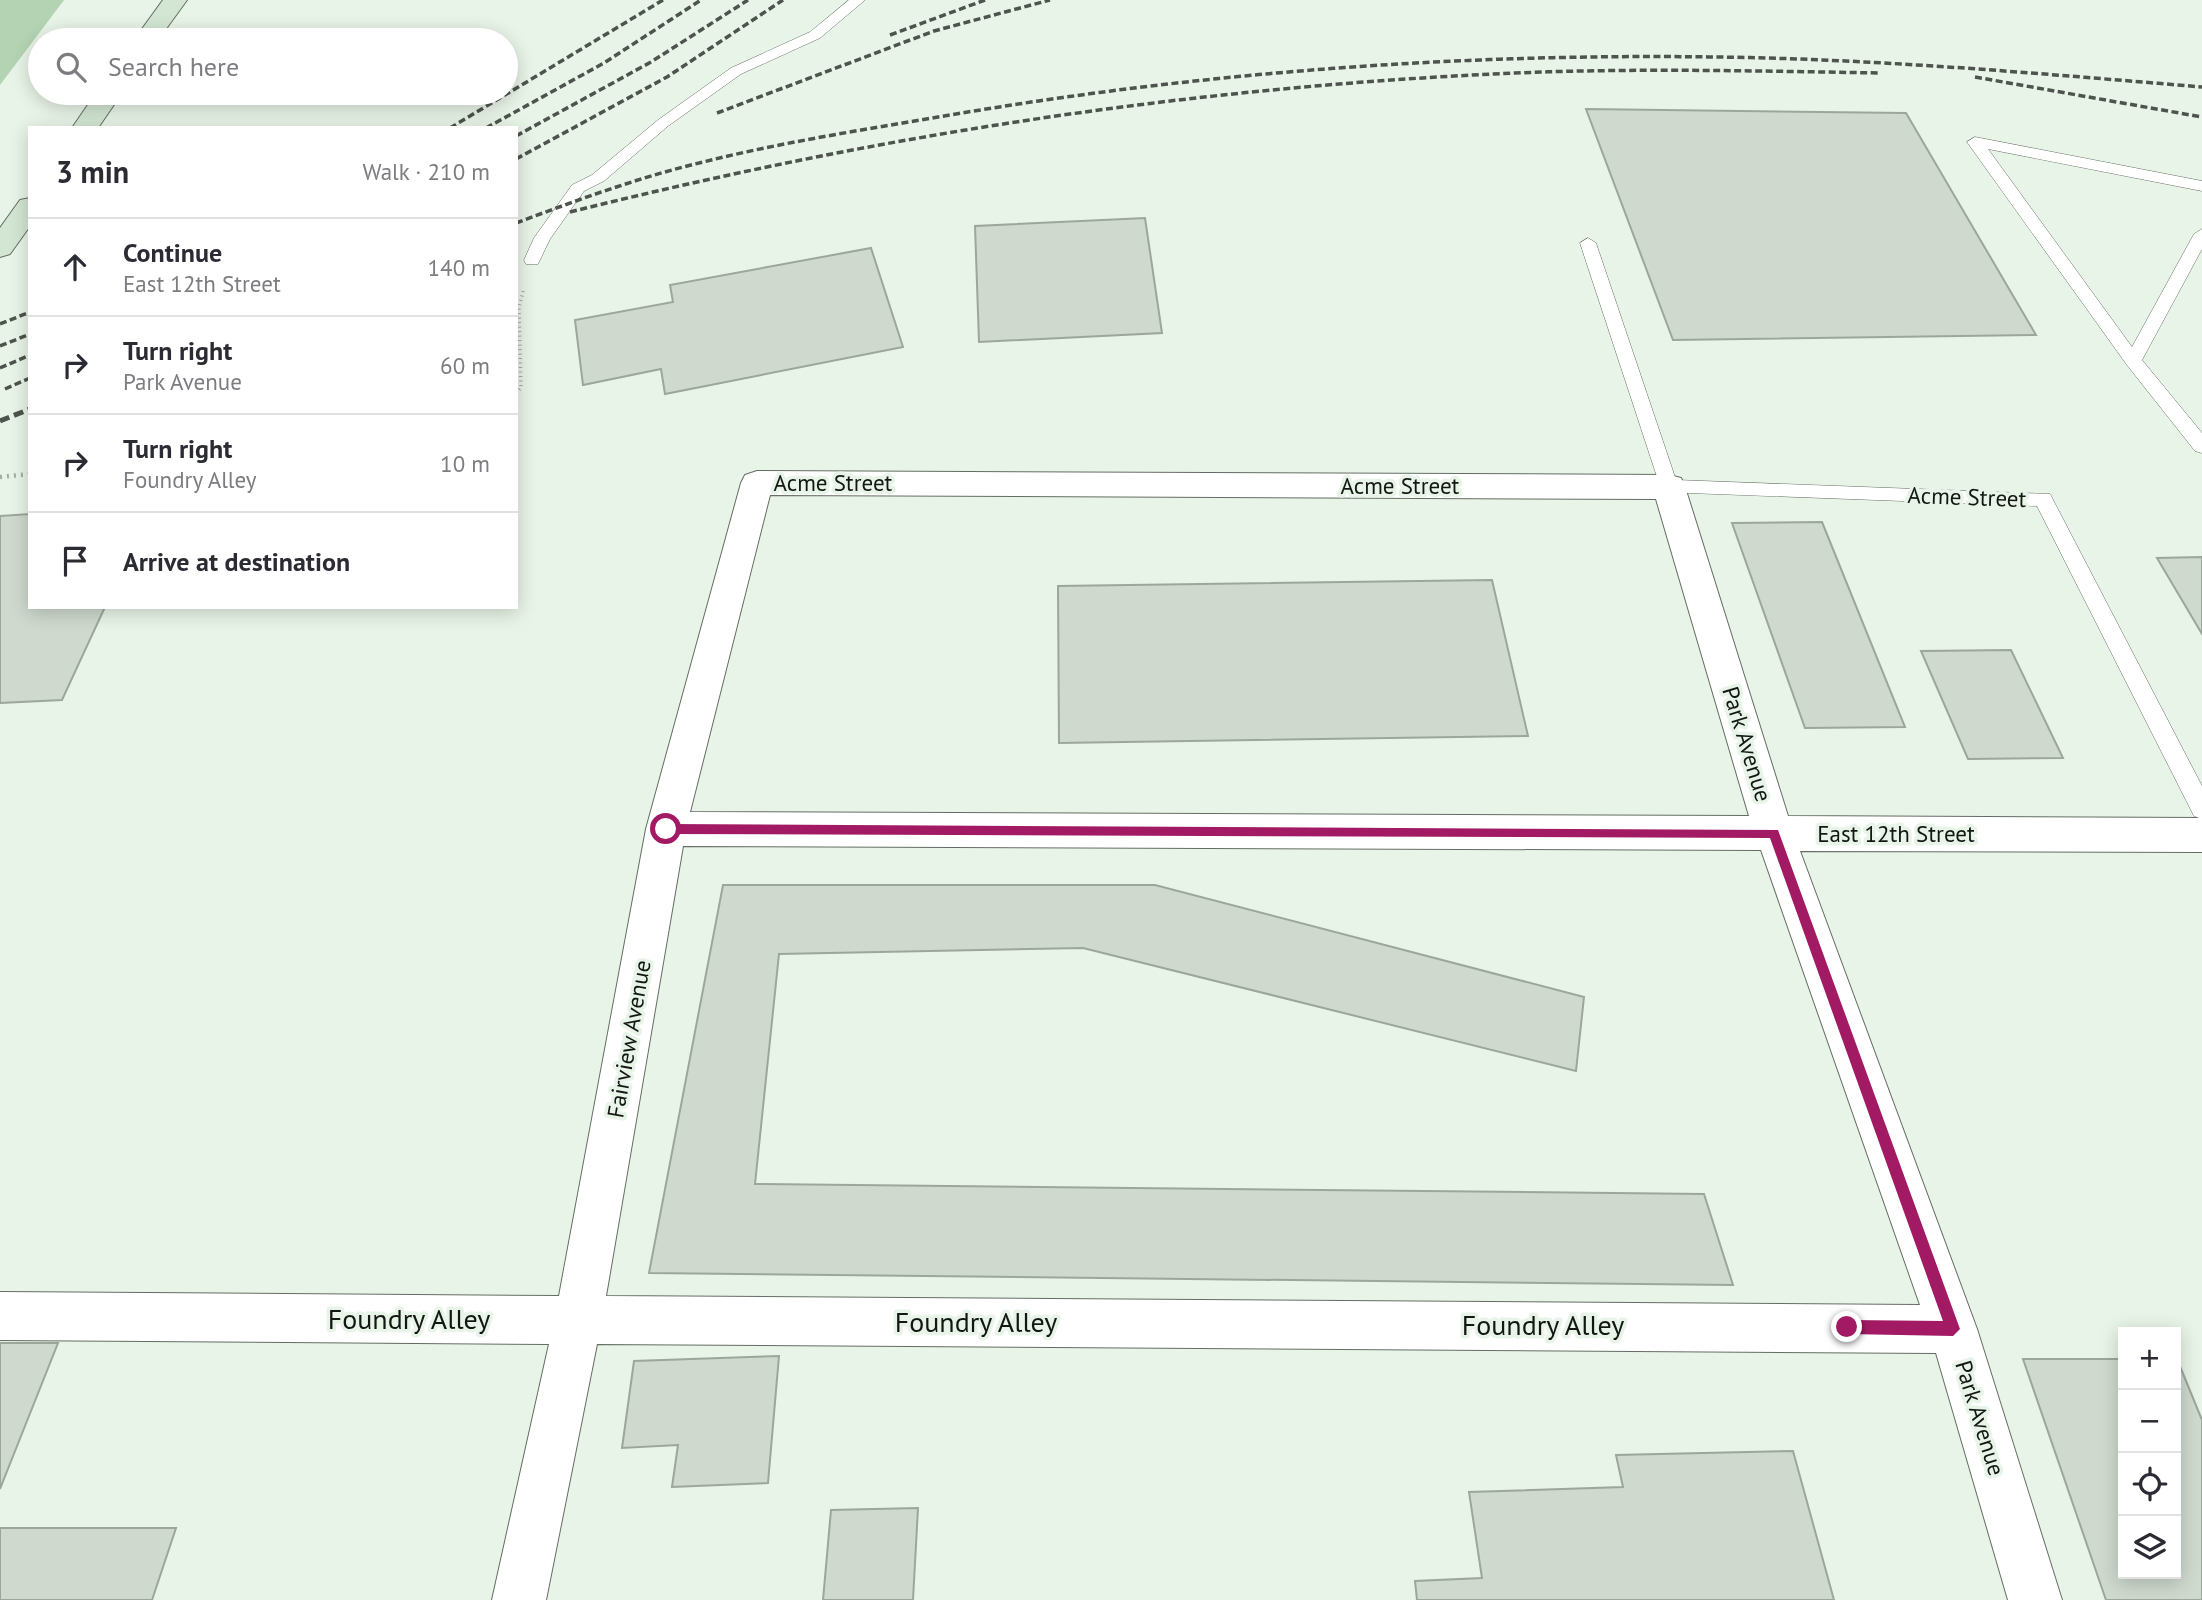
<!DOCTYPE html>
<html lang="en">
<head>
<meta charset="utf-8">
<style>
	:root { --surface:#fff; --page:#f7f7f7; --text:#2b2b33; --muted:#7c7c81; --line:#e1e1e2 }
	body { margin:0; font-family:"PT Sans",sans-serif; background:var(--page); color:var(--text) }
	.controls { position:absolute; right:21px; bottom:21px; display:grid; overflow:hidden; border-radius:0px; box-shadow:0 4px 18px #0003 }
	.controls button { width:63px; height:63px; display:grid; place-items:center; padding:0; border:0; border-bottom:2px solid var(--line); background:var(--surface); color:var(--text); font:35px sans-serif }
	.stop { position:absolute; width:21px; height:21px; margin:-16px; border:5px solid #a21a64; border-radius:50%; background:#fff }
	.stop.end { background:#a21a64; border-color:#fff; box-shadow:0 2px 7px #0008 }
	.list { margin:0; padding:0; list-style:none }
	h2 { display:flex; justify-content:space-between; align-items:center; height:91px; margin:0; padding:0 28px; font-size:30px }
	h2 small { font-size:23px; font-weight:400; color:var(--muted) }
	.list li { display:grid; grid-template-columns:46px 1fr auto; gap:21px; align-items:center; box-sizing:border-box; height:98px; padding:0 28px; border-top:2px solid var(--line) }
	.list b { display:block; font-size:26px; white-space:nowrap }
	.list p { margin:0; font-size:23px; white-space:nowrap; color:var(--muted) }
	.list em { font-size:23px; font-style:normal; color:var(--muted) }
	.icon { flex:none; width:38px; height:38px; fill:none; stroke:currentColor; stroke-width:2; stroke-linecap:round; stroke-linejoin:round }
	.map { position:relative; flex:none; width:2202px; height:1600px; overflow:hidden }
	.search { position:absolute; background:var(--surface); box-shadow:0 4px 18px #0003; left:28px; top:28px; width:490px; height:77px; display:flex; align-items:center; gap:18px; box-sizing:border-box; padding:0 24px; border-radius:38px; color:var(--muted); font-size:26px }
	.panel { position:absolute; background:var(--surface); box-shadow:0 4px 18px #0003; left:28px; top:126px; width:490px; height:483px; border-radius:0px }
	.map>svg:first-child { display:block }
</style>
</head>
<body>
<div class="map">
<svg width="2202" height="1600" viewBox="0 0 2202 1600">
	<rect width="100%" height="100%" fill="#e9f4e8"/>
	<path fill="#b3d3b2" d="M 0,0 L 64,0 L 0,85 Z"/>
	<path fill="#cfd9ce" stroke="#9ca79c" stroke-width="2" d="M 1586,109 L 1906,113 L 2036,335 L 1673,340 Z
		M 1145,218 L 1162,333 L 979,342 L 975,226 Z
		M 871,248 L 903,347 L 665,394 L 661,369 L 583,385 L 575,320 L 673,302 L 670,285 Z
		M 30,514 L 30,607 L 105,607 L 62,700 L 0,703 L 0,516 Z
		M 1822,522 L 1905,727 L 1805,728 L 1732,523 Z
		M 2202,557 L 2202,634 L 2157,558 Z
		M 1492,580 L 1528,736 L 1059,743 L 1058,586 Z
		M 2011,650 L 2063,758 L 1968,759 L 1921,651 Z
		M 723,885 L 1155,885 L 1584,997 L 1576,1071 L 1083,948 L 779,954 L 755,1184 L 1704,1194 L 1733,1285 L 649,1273 Z
		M 0,1343 L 58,1343 L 0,1489 Z
		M 779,1356 L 768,1483 L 672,1487 L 678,1445 L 622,1448 L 634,1361 Z
		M 2023,1359 L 2123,1359 L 2123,1574 L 2176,1574 L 2177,1359 L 2202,1420 L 2202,1600 L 2106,1600 Z
		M 1793,1451 L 1834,1600 L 1417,1600 L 1415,1581 L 1482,1578 L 1469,1492 L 1623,1487 L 1616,1455 Z
		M 918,1508 L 913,1600 L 823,1600 L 831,1510 Z
		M 0,1528 L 176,1528 L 152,1600 L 0,1600 Z"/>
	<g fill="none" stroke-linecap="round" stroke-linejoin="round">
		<defs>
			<path id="service" d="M 849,0 L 865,0 L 820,38 L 741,74 L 668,126 L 604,181 L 584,191 L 550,239 L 538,264 L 526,264 L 524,260 L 534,238 L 572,185 L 592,175 L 658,120 L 731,68 L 810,32 Z
				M 1975,137 L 2202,181 L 2202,191 L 1988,149 L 2132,347 L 2194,234 L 2202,229 L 2202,249 L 2142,360 L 2202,433 L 2202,453 L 2195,451 L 2127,365 L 1967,142 Z
				M 1588,238 L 1596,243 L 1676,480 L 2050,494 L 2202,786 L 2202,819 L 2194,816 L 2037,506 L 1662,492 L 1580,243 Z"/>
			<path id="minor" d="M 757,471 L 1669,475 L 1681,478 L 1685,487 L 1788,816 L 2202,818 L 2202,852 L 1800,851 L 1977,1329 L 2062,1600 L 2008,1600 L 1936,1353 L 597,1344 L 546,1600 L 492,1600 L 549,1344 L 0,1340 L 0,1292 L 559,1296 L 646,829 L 741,483 L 745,475 ZM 770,495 L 1656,499 L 1749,816 L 690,812 ZM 683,846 L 1761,850 L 1920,1305 L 606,1296 Z"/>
			<path id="secondary" d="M 163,0 L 187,0 L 158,40 L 134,40 Z
				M 96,93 L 122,93 L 98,128 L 72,128 Z
				M 30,198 L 30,226 L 10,254 L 0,257 L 0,228 L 20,200 Z"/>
		</defs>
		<use href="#service" stroke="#646d63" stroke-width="1"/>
		<use href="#minor" stroke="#646d63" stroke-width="2"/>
		<use href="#secondary" stroke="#646d63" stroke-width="2"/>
		<path stroke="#a4ada4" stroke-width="3.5" stroke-dasharray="1 3.5" stroke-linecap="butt" d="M 516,393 L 521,388 L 519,308 L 524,288"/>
		<path stroke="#a4ada4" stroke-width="4.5" stroke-dasharray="2 5" stroke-linecap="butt" d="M 0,477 L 30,474"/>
		<use href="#service" fill="#fff" fill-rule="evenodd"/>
		<use href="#minor" fill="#fff" fill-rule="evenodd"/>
		<use href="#secondary" fill="#d3e6d3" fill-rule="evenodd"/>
		<path stroke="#4d534d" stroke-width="3.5" stroke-dasharray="7 3.5" stroke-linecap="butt" d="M 890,35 L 985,0
			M 1975,77 L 2202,117
			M 717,113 L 934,31 L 1050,0
			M 450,128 L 663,0
			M 486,128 L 604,63 L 701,0
			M 516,136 L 651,62 L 748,0
			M 516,159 L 667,77 L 783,0
			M 570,212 C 883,134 1193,87 1515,73 C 1637,68 1759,71 1881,73
			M 516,223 C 575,201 634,179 695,164 C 781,142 869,129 956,114 C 1223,69 1495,51 1766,58 C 1912,62 2057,75 2202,87
			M 0,324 L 30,312
			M 0,346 L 30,334
			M 0,368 L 30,355
			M 5,389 L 30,378"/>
		<path stroke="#4d534d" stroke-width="5" stroke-dasharray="10 5" stroke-linecap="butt" d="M 0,421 L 30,409"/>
	</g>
	<path fill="#a21a64" d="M 666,824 L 1778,830 L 1960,1329 L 1953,1336 L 1847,1334 L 1840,1327 L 1847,1320 L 1943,1321 L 1770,838 L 666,834 L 660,829 Z"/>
	<g text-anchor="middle" stroke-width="7" stroke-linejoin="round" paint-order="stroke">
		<g font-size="23" fill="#131713" stroke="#e9f4e8">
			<text x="833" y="491">Acme Street</text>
			<text x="1400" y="494">Acme Street</text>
			<text transform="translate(1967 497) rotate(2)" y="8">Acme Street</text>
			<text transform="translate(1747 744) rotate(73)" y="8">Park Avenue</text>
			<text x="1896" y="842">East 12th Street</text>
			<text transform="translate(629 1039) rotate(-80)" y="8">Fairview Avenue</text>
			<text transform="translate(1980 1418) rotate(73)" y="8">Park Avenue</text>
		</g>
		<g font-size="28" fill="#131713" stroke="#e9f4e8">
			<text x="409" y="1329">Foundry Alley</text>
			<text x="976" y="1332">Foundry Alley</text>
			<text x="1543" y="1335">Foundry Alley</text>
		</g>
	</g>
</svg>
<div class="controls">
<button>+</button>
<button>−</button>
<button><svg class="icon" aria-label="locate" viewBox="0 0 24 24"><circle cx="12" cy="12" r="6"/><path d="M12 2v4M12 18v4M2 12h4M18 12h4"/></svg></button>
<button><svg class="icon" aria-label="layers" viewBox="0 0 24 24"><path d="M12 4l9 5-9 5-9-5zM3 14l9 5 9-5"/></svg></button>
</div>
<div class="stop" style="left:666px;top:829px"></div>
<div class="stop end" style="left:1847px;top:1327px"></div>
<div class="search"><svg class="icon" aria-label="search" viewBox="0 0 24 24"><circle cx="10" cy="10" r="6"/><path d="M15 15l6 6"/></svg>Search here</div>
<section class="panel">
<h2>3 min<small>Walk · 210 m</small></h2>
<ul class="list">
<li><svg class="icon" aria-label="ahead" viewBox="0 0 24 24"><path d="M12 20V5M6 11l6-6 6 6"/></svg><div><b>Continue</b><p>East 12th Street</p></div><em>140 m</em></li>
<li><svg class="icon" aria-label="right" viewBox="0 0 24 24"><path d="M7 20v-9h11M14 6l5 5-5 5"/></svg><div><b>Turn right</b><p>Park Avenue</p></div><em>60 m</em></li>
<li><svg class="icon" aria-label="right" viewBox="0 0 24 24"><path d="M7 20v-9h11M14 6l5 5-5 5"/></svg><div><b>Turn right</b><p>Foundry Alley</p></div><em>10 m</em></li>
<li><svg class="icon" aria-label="arrive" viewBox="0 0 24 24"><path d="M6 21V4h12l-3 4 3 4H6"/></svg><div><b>Arrive at destination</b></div></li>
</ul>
</section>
</div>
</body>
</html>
